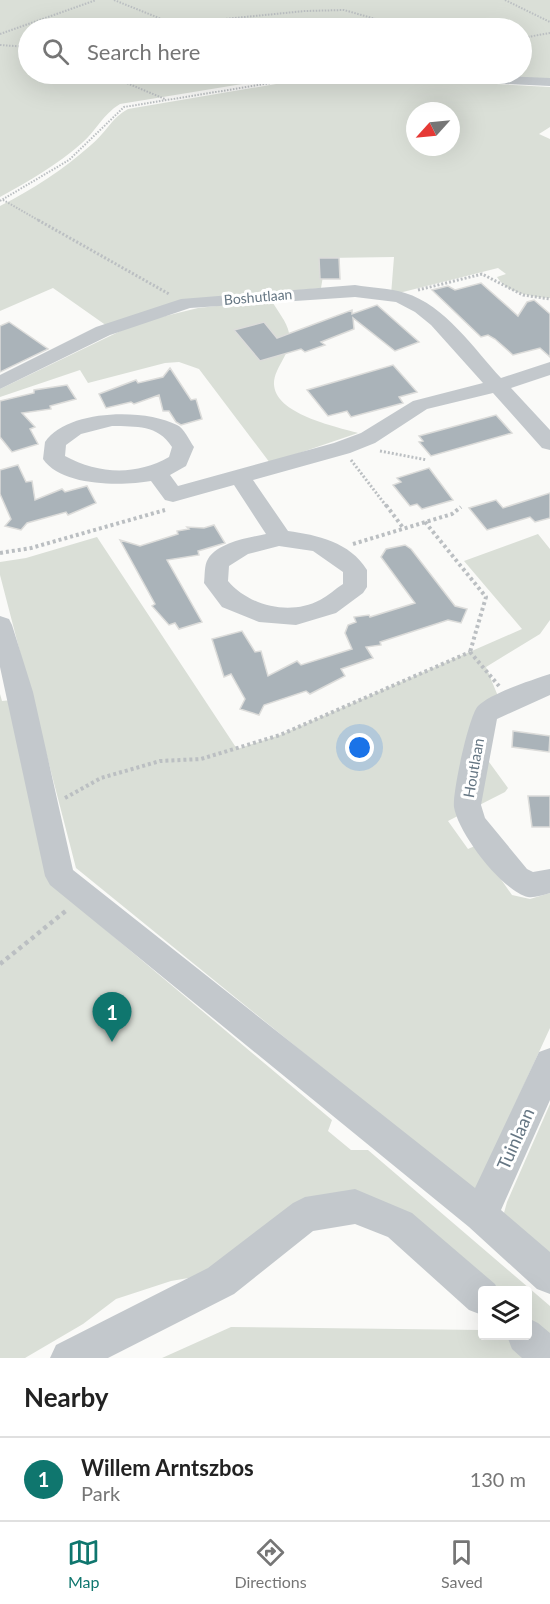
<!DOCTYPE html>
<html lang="en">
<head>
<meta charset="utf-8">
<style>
	:root { --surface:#fff; --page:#f6f6f6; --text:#222; --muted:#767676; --line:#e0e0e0; --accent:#0f766e }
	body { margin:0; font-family:Lato,sans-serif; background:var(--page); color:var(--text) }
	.controls { position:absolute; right:18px; bottom:18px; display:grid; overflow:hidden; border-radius:6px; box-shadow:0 6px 24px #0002 }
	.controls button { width:54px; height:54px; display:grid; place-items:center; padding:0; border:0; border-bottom:2px solid var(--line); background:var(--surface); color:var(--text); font:30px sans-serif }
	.compass { position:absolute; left:406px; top:102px; width:54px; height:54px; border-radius:50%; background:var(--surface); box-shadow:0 6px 24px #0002; rotate:243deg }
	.you { position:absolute; left:360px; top:748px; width:21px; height:21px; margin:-15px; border:4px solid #fff; border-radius:50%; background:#1a73e8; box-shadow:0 0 0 9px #1a73e833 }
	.badge { display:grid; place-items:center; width:39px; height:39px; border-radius:50%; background:var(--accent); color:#fff; font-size:20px; font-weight:700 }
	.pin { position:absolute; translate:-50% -50px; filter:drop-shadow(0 2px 3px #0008) }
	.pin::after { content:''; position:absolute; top:32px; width:21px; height:18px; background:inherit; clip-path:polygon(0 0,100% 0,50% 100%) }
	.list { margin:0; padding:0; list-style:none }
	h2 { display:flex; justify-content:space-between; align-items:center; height:78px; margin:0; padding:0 24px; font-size:26px }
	h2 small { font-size:20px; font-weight:400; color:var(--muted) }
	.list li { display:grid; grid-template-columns:39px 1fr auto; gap:18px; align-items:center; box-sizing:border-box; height:84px; padding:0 24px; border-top:2px solid var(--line) }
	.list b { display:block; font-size:22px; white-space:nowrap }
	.list p { margin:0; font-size:20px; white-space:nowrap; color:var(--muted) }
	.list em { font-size:20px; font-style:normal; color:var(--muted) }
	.icon { flex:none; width:33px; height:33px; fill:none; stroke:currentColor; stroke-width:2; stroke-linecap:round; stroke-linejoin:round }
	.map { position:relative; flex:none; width:550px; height:1358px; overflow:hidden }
	.search { position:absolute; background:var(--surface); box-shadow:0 6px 24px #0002; left:18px; right:18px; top:18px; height:66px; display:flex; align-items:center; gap:15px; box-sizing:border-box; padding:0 21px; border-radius:33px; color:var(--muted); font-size:22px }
	.sheet { height:162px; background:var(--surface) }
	nav { display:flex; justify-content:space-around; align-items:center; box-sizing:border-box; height:84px; border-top:2px solid var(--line); background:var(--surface); font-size:16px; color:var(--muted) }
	nav a { display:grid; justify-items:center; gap:3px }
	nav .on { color:var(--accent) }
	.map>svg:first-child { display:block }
</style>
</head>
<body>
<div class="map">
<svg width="550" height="1358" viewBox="0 0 550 1358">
	<rect width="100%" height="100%" fill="#fafaf8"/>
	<path fill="#dadfd7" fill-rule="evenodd" d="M 0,0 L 550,0 L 550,80 L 416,74 L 522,74 L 522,28 L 28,28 L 28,74 L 304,74 L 120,104 C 103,114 96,131 82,143 C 57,165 29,181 0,197 Z
		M 329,75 L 550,87 L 550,127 L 539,134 L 550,139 L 550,298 C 533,297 506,293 497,277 L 506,274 L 498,268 L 391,295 L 394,257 L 326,258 L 321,288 L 239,296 L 107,326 L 53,288 L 0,311 L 0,206 C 32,190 64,169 91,145 C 105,134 112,117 128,109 ZM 415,111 L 451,111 L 451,147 L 415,147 Z
		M 271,300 C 277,310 287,322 289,333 C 293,346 282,360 277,371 C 258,411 333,426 358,433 L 270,463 L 199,369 L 179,362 L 165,363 L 88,383 L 80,370 L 0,397 L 0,389 L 137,323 L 198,308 Z
		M 538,534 L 550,549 L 550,620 L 540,634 L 486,667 L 502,706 L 481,751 L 508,788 L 505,792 L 448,821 L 468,849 L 477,845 L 512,895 L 530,899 L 550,893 L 550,1028 L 475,1192 L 76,868 L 0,575 L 0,562 L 26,558 L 97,537 L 237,749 L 280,735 L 522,629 L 464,561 Z
		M 0,694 L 2,701 L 13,700 L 82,910 L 332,1120 L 328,1131 L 351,1150 L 368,1150 L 550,1306 L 550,1341 L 528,1319 L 528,1290 L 498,1290 L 486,1278 L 377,1200 L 200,1276 L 171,1281 L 116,1299 L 83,1324 L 25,1358 L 0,1358 Z
		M 550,1104 L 550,1260 L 502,1220 L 507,1202 Z
		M 231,1327 L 482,1330 L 482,1336 L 507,1336 L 526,1358 L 162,1358 Z"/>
	<path fill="#aab3b9" stroke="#dcdcda" stroke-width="1.5" d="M 319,258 L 339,258 L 340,279 L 320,279 Z
		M 481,283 L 518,316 L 527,302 L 534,300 L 550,314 L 550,357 L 540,348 L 513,355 L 495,339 L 488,335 L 481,337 L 432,290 L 448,286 L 455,290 Z
		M 377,305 L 419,342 L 395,351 L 353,318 L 354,329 L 321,342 L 325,345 L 305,352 L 301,349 L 260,361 L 234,330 L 264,322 L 277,338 L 352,310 L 352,314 Z
		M 9,322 L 48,349 L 0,372 L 0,326 Z
		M 393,365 L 417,392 L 399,397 L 403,403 L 351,417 L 347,411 L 328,416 L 307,390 Z
		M 170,368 L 191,400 L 196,399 L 202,419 L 181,425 L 176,422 L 169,411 L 163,411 L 159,395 L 134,404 L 131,402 L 106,408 L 99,394 L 136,380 L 138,383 L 163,377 Z
		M 67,385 L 76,399 L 50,406 L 51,409 L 22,413 L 35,427 L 30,429 L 38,444 L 12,452 L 0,437 L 0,401 L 34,393 L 34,390 Z
		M 496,415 L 512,433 L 431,456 L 419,442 L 423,441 L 419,436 Z
		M 18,465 L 26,482 L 32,481 L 35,500 L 62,489 L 65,492 L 87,486 L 96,503 L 68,515 L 66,512 L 27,523 L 21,530 L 5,526 L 11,519 L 0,494 L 0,470 Z
		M 429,468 L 453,500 L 422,509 L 417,504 L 410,506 L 393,485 L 401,482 L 397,478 Z
		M 550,493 L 550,518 L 535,522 L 530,517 L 487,530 L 469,508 L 496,500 L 503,508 Z
		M 214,525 L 225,543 L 198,551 L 199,555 L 167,560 L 202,622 L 179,629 L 175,623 L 169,625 L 152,606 L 155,604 L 120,540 L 140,546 L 178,534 L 177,531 L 189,529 L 187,527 L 204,528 Z
		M 405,545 L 411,549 L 455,606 L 467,609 L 461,623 L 448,620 L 380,642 L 381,645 L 366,647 L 373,658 L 341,669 L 345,676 L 310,694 L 306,691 L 264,705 L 259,715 L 240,709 L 245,699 L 231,674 L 224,677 L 212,639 L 242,631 L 255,652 L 261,651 L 268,676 L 297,661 L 301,665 L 352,649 L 345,633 L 348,625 L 356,622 L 354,617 L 369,615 L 370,617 L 415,603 L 381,557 L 386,549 Z
		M 513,731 L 550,736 L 549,752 L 512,747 Z
		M 528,796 L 550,796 L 550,827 L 532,827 Z"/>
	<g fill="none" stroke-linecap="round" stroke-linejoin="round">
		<path stroke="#bbbfc2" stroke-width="2" stroke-dasharray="1.5 1.5" stroke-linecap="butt" d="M 114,0 L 174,24 L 305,11 L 344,10 L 407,28
			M 505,0 L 550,22
			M 0,34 L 96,0
			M 522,38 L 550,33
			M 0,45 L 28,47
			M 105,74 L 165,99
			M 3,200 L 40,221
			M 0,201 L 69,160 L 124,107 L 326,74"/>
		<path stroke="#bbbfc2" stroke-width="3" stroke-dasharray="2 2" stroke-linecap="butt" d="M 38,220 L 169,294
			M 418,290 L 482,274 L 523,295 L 550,299
			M 380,451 L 427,460
			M 351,460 L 387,507"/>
		<path stroke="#bbbfc2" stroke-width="4" stroke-dasharray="3 3" stroke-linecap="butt" d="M 386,505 L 404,529
			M 425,522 L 486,597 L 470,652
			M 353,544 L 452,514 L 461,507
			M 0,553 L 31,548 L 165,510
			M 470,652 L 499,686
			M 65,798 L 101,778 L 160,761 L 201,759 L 280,735 L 470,652"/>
		<path stroke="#bbbfc2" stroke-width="4.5" stroke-dasharray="4 4" stroke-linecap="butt" d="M 0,964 L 67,910"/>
		<path fill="#c3c8cc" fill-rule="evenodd" d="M 364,74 L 459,74 L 550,78 L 550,86 L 371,78 Z
			M 355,285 C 371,288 390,288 405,293 C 445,305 474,349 501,378 L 550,362 L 550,375 L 511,388 L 550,430 L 550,450 L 542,448 L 493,393 L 427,409 L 375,443 L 350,453 L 253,480 L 288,531 C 317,535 350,542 367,570 L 367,587 L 363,593 L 336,613 L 296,625 L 259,622 L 222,607 L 204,583 C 205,576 204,565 208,559 C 219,542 248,538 266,534 L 234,485 L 173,502 L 165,500 L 151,481 C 123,486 62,487 43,459 L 45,442 C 67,409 145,408 177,425 C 184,428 189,440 194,447 L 186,466 L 170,475 L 178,486 L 334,443 L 361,433 L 413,401 L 483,383 L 431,325 L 415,312 L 396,302 L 355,297 L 190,308 L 110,335 L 0,389 L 0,375 L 96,327 L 181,299 ZM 112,426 C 137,427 157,424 172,447 L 169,457 C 136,476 98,474 65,456 L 66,445 L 81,434 ZM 279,546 L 313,551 L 343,572 L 343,584 C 335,589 328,596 320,600 C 290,616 249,606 228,581 L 229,566 L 248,554 Z
			M 0,616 L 9,619 L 12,625 L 33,692 L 73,870 L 475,1188 L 539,1052 L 550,1048 L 550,1100 L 501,1210 L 550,1252 L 550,1294 L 537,1289 L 469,1227 L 50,885 L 45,876 L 0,667 Z
			M 550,674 L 550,695 L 497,719 L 481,805 L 485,818 L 527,869 L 533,872 L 550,869 L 550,893 C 543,895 534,898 528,897 C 502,891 458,833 454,807 C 452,794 469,715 478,706 C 491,693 532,680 550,674 Z
			M 355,1189 L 412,1213 L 495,1284 L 498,1290 L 482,1290 L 482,1315 L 469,1310 L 388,1237 L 355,1224 L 313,1231 L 234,1294 L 108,1358 L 50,1358 L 56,1345 L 208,1268 L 293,1203 L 305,1197 Z
			M 528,1318 L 538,1323 L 550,1333 L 550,1358 L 522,1358 L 512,1349 L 507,1336 L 528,1336 Z"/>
	</g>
	<g text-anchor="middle" stroke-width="6" stroke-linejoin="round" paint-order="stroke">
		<g font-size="14" fill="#657683" stroke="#fff">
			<text transform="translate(258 297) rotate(-5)" y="5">Boshutlaan</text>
		</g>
		<g font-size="15" fill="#657683" stroke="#fff">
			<text transform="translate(474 768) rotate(-80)" y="5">Houtlaan</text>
		</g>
		<g font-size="18" fill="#657683" stroke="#fff">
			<text transform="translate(516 1139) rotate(-66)" y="6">Tuinlaan</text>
		</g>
	</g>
</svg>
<div class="controls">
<button><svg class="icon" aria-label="layers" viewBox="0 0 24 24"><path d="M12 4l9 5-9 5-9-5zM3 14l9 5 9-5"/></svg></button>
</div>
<svg class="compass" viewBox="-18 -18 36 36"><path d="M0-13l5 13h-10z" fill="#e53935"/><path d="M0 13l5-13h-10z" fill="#767676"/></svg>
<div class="you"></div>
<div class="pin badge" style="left:112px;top:1042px">1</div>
<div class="search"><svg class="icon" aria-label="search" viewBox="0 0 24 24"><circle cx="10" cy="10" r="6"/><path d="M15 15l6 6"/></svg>Search here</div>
</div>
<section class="sheet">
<h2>Nearby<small></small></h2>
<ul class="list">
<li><span class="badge">1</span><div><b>Willem Arntszbos</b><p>Park</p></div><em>130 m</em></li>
</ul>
</section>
<nav>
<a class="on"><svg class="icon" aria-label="map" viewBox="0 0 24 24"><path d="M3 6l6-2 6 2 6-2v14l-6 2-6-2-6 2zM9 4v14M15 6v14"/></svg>Map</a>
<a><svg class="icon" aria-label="directions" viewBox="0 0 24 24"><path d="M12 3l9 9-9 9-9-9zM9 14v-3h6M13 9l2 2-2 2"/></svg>Directions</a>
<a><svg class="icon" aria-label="saved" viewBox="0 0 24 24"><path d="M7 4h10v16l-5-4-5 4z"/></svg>Saved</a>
</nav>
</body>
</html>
